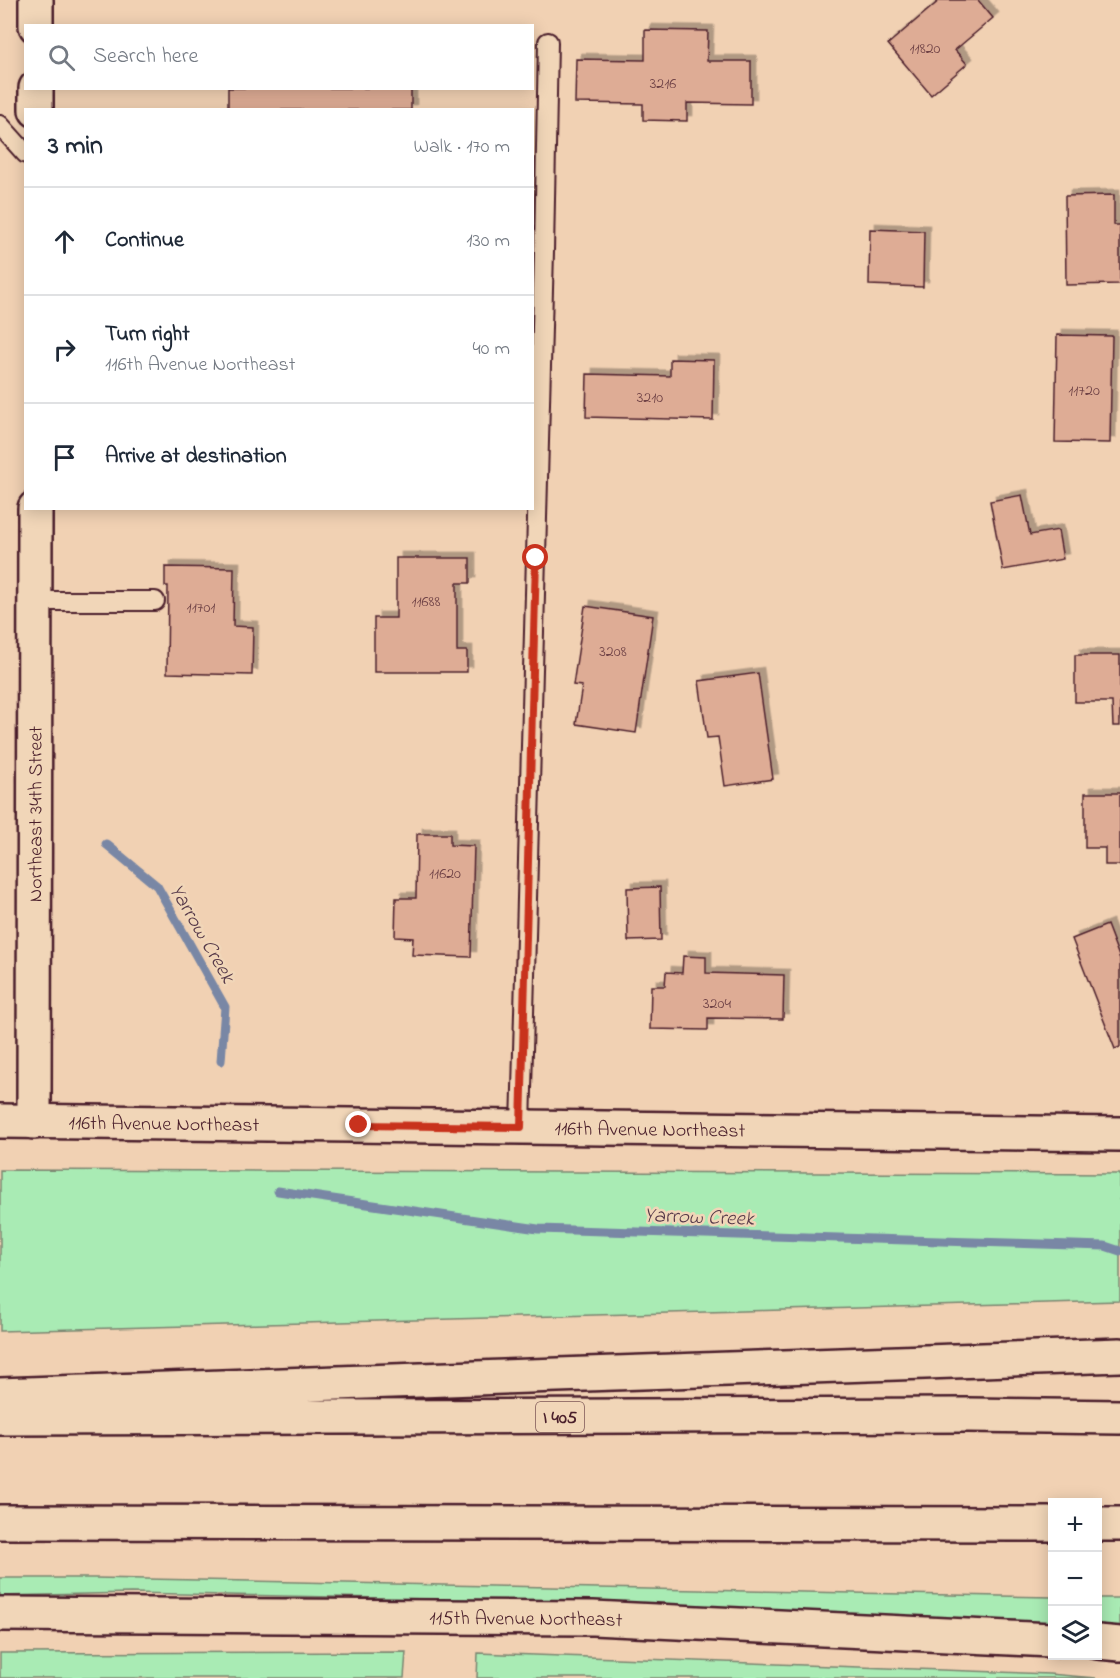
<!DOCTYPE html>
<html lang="en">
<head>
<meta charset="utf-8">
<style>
	:root { --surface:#fff; --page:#f2f2f3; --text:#1f2937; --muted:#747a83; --line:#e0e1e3 }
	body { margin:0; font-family:"Indie Flower",sans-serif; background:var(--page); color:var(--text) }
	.controls { position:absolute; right:18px; bottom:18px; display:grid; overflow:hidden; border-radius:0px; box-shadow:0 3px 15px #0003 }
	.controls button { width:54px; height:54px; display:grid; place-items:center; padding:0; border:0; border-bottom:2px solid var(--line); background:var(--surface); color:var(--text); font:30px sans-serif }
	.stop { position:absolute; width:18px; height:18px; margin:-14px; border:4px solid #c8321e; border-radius:50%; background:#fff }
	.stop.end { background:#c8321e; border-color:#fff; box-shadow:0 2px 6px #0008 }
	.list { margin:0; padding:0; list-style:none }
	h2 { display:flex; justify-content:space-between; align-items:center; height:78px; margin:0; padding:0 24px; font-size:26px }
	h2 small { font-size:20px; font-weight:400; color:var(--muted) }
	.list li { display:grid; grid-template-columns:39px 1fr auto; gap:18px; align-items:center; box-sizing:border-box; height:108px; padding:0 24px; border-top:2px solid var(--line) }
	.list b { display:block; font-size:22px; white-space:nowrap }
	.list p { margin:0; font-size:20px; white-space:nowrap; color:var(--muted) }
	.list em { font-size:20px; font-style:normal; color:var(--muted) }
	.icon { flex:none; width:33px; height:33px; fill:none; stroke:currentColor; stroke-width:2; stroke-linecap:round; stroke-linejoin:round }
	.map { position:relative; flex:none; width:1120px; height:1678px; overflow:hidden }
	.search { position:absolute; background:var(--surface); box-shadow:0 3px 15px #0003; left:24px; top:24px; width:510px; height:66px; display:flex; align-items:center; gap:15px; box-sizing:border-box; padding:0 21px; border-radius:0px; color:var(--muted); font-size:22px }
	.panel { position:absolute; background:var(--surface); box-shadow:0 3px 15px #0003; left:24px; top:108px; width:510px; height:402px; border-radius:0px }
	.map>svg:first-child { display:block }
</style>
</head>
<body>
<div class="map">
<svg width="1120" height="1678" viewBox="0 0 1120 1678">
	<defs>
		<filter id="shadow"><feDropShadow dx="5.5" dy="-5.5" stdDeviation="0" flood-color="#0004"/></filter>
	</defs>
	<rect width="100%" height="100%" fill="#f1d1b3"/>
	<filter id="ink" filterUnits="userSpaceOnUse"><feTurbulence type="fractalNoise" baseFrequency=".0167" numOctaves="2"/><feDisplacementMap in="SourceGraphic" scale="12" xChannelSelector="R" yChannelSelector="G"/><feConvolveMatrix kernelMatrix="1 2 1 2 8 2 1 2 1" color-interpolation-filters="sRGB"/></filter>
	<g filter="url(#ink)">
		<path fill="#a9ebb4" stroke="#7a8570" stroke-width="1.5" d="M 0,1170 L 1120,1174 L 1120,1301 L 0,1331 Z
			M 0,1578 L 95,1578 L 1052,1597 L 1052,1622 L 575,1602 L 131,1593 L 0,1596 Z
			M 1098,1598 L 1120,1598 L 1120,1626 L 1098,1625 Z
			M 406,1652 L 404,1678 L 0,1678 L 0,1653 Z
			M 478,1653 L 1049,1674 L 1096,1678 L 477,1678 Z"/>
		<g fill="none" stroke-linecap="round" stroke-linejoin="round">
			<path stroke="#7987a5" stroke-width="9" d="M 106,844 L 157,886 L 225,1007 L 221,1061
				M 278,1191 L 538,1229 L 1105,1246 L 1120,1251"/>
		</g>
		<path fill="#deac95" stroke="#4a1f2b" stroke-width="1.5" filter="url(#shadow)" d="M 940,0 L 978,0 L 993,18 L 955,50 L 967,64 L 931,95 L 888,44 Z
			M 645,30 L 708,31 L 707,61 L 751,61 L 751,104 L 687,103 L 687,121 L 643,120 L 643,104 L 575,103 L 576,59 L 645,60 Z
			M 228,88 L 411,88 L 411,110 L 228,110 Z
			M 1114,195 L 1114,225 L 1120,225 L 1120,284 L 1066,285 L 1065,196 Z
			M 870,229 L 924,231 L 923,287 L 869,285 Z
			M 1057,335 L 1112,336 L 1110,443 L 1055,442 Z
			M 670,359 L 714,360 L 713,420 L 586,417 L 587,374 L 670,376 Z
			M 1022,495 L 1030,535 L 1058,530 L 1063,559 L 1003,570 L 990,501 Z
			M 396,558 L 470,558 L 470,583 L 457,583 L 457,651 L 467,651 L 467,672 L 374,672 L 374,618 L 396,618 Z
			M 165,567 L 234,568 L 233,626 L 253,627 L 252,675 L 167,673 L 168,586 L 165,586 Z
			M 585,606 L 653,616 L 636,733 L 576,724 L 582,686 L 573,685 Z
			M 1075,655 L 1120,655 L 1120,726 L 1113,726 L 1112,702 L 1075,702 Z
			M 758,673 L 773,779 L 725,786 L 718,737 L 707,738 L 699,681 Z
			M 1085,793 L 1120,793 L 1120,865 L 1105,865 L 1105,848 L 1085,848 Z
			M 417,834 L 450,834 L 450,845 L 474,846 L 471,957 L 412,955 L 413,938 L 395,937 L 396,898 L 416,898 Z
			M 660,887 L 661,940 L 628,941 L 627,888 Z
			M 1107,925 L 1120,959 L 1120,1047 L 1115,1049 L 1072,939 Z
			M 683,956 L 706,957 L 706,973 L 784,975 L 783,1019 L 708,1018 L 708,1030 L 650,1029 L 651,986 L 665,986 L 666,972 L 682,973 Z"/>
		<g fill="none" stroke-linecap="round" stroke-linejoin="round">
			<defs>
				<path id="lane" d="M 0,125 L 26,154
					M 35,601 L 155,601
					M 521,1127 L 544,251 L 548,42"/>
				<g id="street">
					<path d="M 36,26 L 36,0"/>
					<path d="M 36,110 L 36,88"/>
					<path id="s1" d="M 34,1122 L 35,508"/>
					<path id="s2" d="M 0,1614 L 593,1618 L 1052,1640"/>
					<path d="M 1098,1642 L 1120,1644"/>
				</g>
				<g id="secondary">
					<path id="s3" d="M 0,1121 L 1120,1134"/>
				</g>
				<path id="highway" d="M 0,1395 L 1120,1355
					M 0,1418 L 968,1415 L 1120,1417
					M 0,1522 L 1052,1524
					M 1098,1524 L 1120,1524"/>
			</defs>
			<use href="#lane" stroke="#4a1f2b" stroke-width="22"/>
			<use href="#street" stroke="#4a1f2b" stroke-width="38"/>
			<use href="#secondary" stroke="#4a1f2b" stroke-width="38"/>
			<use href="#highway" stroke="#4a1f2b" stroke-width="38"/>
			<use href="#lane" stroke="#f1d6b8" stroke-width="18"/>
			<use href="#street" stroke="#f1d6b8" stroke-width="33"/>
			<use href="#secondary" stroke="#f1d6b8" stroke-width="33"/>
			<use href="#highway" stroke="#f1d6b8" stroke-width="33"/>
		</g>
	</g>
	<g fill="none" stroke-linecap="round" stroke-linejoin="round" filter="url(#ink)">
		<path stroke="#c8321e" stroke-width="8" d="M 359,1125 L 521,1127 L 536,558"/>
	</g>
	<g text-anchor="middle" stroke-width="5" stroke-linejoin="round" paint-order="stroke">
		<g font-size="16" fill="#6f4246">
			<text x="925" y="53">11820</text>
			<text x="663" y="88">3216</text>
			<text x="1084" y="395">11720</text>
			<text x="650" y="402">3210</text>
			<text x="426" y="606">11688</text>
			<text x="201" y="612">11701</text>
			<text x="613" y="656">3208</text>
			<text x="445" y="878">11620</text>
			<text x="717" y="1008">3204</text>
		</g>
		<rect fill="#f1d6b8" stroke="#7c5655" stroke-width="1.5" x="536" y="1402" width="48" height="30" rx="4.5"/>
		<g font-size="18" font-weight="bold" fill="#4a1f2b">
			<text x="560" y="1423">I 405</text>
		</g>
		<g font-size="20" fill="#4a1f2b" stroke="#f1d6b8">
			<text dy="7" stroke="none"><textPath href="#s1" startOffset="308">Northeast 34th Street</textPath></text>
			<text dy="7" stroke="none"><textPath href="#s3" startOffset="164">116th Avenue Northeast</textPath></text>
			<text dy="7" stroke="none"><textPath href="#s3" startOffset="650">116th Avenue Northeast</textPath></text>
			<text dy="7" stroke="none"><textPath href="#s2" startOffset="526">115th Avenue Northeast</textPath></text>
		</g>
		<g font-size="21" font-style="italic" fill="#563949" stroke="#f1d6b8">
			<text transform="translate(203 933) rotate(60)" y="7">Yarrow Creek</text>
			<text transform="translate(699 1216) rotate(2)" y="7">Yarrow Creek</text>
		</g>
	</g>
</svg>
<div class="controls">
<button>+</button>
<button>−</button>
<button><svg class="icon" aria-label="layers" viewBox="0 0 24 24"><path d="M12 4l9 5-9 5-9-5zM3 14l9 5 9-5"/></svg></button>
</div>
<div class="stop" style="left:536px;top:558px"></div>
<div class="stop end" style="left:359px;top:1125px"></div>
<div class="search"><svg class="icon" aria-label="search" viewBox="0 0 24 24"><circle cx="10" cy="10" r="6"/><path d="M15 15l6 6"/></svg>Search here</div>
<section class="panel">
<h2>3 min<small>Walk · 170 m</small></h2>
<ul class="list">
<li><svg class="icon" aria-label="ahead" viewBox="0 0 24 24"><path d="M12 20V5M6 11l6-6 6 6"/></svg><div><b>Continue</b></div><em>130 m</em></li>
<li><svg class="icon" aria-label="right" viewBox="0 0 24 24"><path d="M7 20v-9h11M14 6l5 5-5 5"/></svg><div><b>Turn right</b><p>116th Avenue Northeast</p></div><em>40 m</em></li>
<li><svg class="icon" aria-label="arrive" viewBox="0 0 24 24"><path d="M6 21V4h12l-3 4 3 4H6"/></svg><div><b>Arrive at destination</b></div></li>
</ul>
</section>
</div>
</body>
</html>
